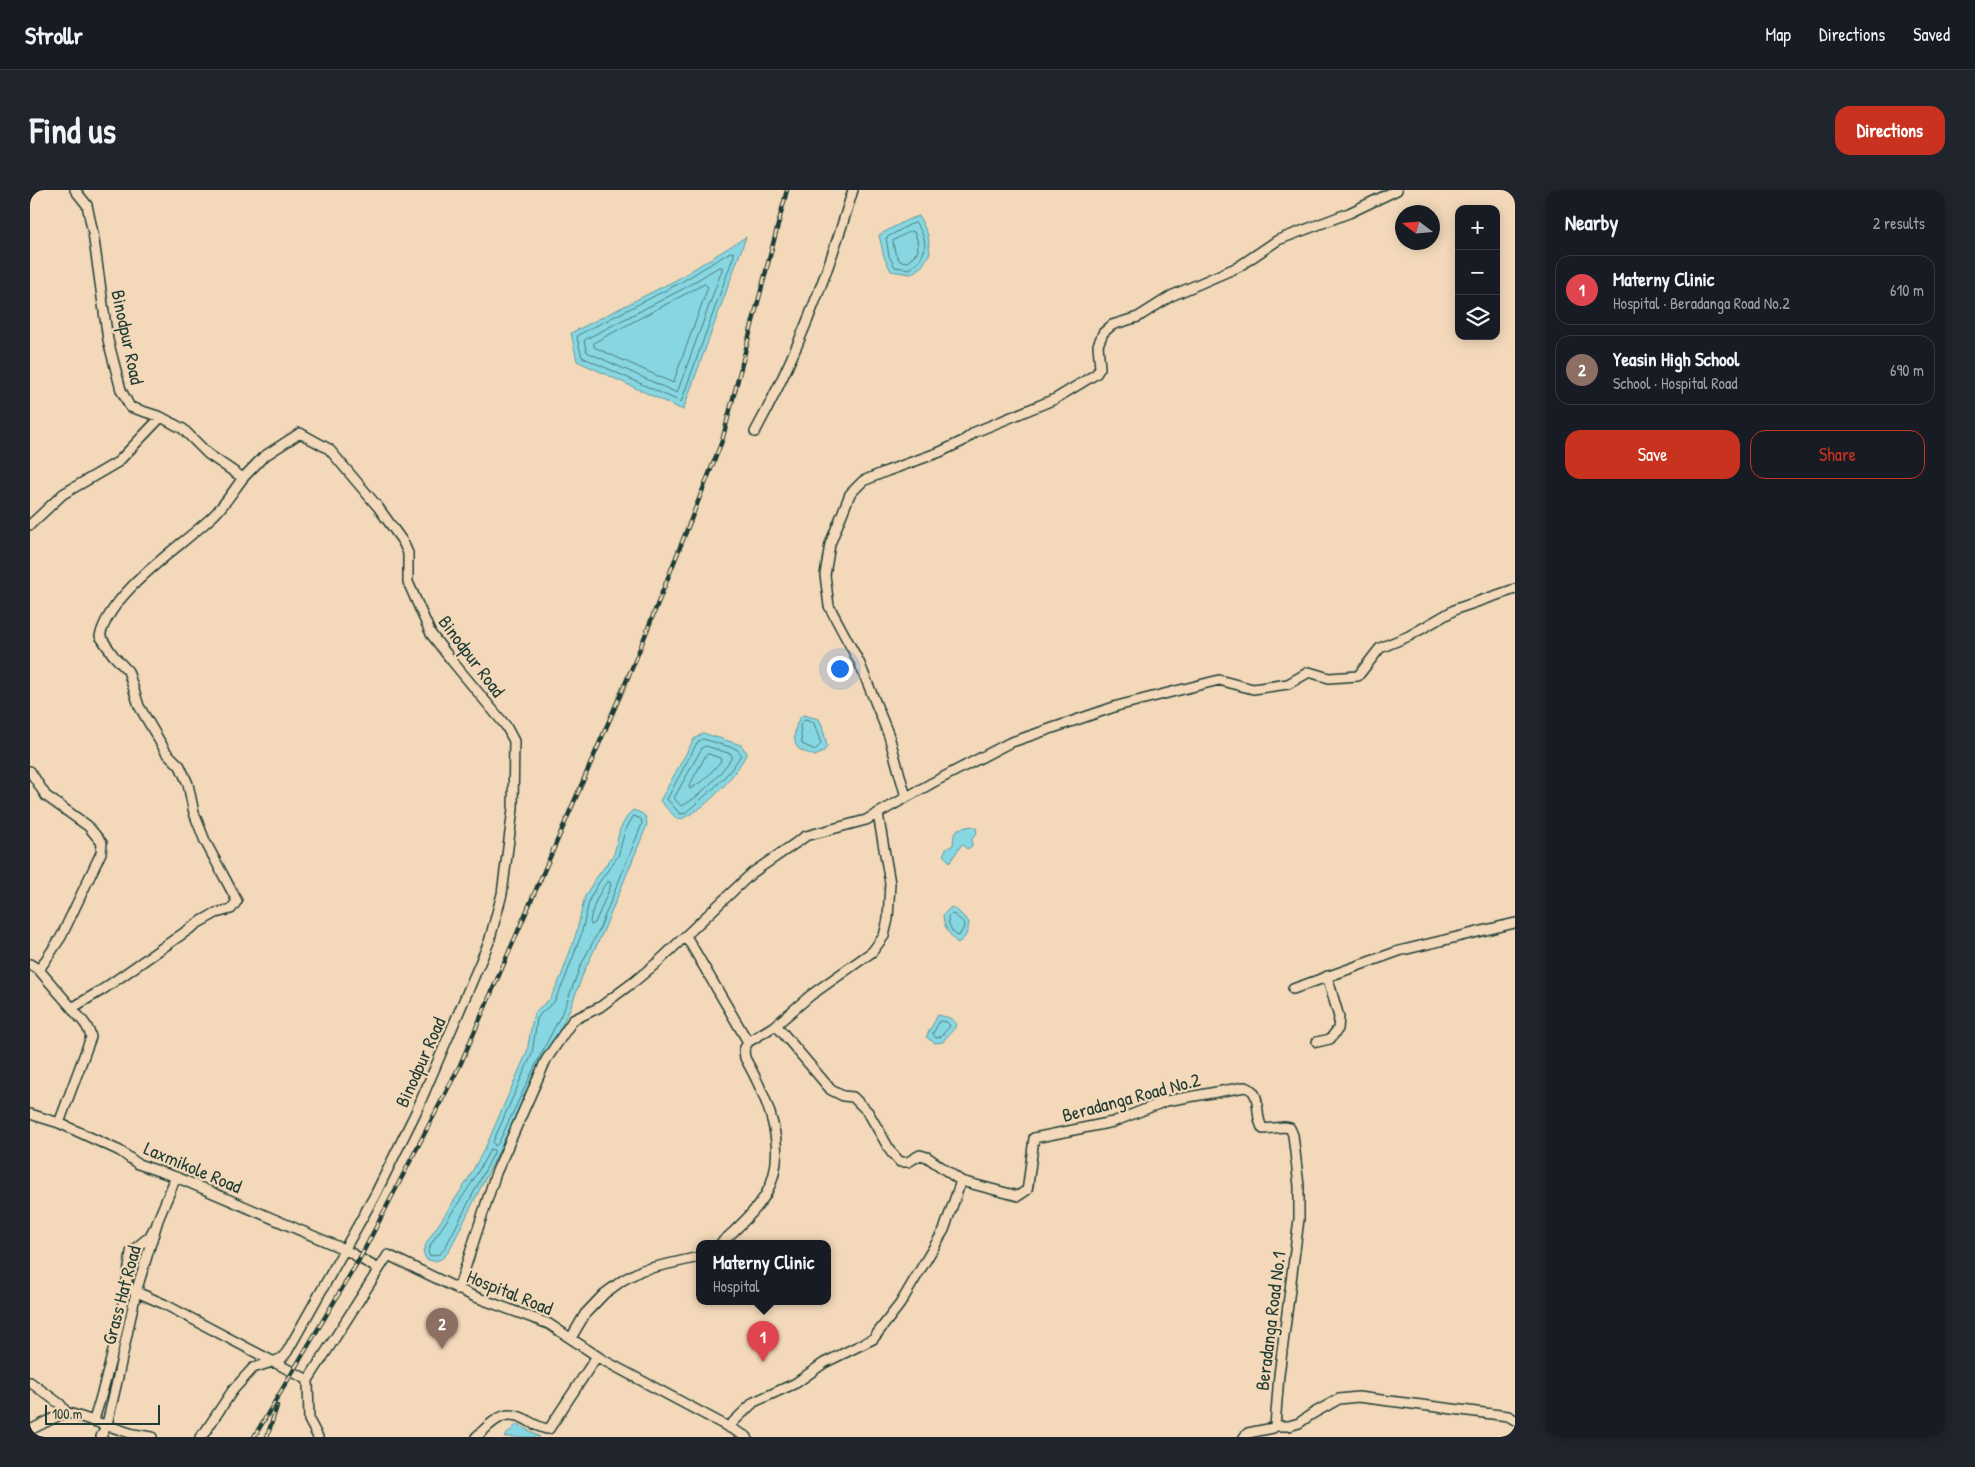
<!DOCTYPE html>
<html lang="en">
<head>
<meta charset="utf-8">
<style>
	:root { --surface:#171b24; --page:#20242c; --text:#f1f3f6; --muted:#9ea1a6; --line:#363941; --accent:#c8321e }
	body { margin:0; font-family:"Patrick Hand",sans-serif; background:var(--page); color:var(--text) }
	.controls { position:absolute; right:15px; top:15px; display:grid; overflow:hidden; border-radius:10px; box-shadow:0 2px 12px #0003 }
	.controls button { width:45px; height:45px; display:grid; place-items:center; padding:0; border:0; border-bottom:1px solid var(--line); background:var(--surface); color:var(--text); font:25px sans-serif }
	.compass { position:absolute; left:1365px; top:15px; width:45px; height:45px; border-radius:50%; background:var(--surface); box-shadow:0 2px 12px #0003; rotate:286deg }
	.scale { position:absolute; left:15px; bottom:12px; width:115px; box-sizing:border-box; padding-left:5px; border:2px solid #1f3d34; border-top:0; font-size:14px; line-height:18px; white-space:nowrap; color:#1f3d34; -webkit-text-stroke:4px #f3d9ba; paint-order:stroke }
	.you { position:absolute; left:809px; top:478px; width:18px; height:18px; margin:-12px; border:4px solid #fff; border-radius:50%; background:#1a73e8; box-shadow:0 0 0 8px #1a73e833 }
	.badge { display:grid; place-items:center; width:32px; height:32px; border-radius:50%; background:var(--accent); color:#fff; font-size:16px; font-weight:700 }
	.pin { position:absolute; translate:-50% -41px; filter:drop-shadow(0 1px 2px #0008) }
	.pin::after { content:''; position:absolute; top:26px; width:18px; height:15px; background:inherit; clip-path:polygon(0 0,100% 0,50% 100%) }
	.popup { position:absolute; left:666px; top:1050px; width:135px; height:65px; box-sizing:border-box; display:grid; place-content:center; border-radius:10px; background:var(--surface); filter:drop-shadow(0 1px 4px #0005); font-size:16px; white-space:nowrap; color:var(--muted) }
	.popup b { font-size:19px; color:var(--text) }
	.popup::after { content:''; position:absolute; left:50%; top:100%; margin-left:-10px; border:10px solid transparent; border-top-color:var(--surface) }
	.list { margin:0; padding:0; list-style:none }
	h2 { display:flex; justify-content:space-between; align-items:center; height:65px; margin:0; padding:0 20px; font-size:21px }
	h2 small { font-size:16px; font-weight:400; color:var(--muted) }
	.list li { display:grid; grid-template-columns:32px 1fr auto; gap:15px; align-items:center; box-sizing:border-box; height:70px; margin:0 10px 10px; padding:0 10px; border:1px solid var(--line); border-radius:15px }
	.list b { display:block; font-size:19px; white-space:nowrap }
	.list p { margin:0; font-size:16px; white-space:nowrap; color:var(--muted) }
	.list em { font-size:16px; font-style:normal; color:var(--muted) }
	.actions { display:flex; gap:10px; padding:15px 20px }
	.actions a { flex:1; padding:11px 0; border:1px solid var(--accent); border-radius:15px; text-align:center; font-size:18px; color:var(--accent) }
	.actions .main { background:var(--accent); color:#fff }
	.icon { flex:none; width:28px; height:28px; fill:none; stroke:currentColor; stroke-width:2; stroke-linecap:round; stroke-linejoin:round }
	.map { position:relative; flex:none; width:1485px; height:1247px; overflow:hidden; border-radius:15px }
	header { display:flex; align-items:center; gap:30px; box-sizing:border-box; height:70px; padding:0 25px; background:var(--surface); border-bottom:1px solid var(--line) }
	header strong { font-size:24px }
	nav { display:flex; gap:28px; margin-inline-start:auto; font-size:18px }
	.intro { display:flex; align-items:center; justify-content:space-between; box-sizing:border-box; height:120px; padding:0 30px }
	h1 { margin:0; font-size:35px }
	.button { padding:12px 22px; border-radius:15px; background:var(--accent); color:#fff; font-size:18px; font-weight:700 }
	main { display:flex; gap:30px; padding:0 30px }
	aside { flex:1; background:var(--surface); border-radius:15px; box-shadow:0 2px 12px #0003 }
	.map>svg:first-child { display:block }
</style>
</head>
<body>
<header>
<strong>Strollr</strong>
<nav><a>Map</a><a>Directions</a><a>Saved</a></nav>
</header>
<div class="intro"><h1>Find us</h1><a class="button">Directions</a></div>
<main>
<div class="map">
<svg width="1485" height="1247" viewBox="0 0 1485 1247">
	<rect width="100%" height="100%" fill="#f3d9ba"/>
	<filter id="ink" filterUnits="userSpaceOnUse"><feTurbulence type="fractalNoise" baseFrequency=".02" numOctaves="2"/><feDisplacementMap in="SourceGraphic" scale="10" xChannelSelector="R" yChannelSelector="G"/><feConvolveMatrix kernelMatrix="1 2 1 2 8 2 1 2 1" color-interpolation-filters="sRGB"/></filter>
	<g filter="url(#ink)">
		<path fill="#87d7e3" stroke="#5d999d" d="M 889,26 L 898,45 L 900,63 L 892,76 L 881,84 L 861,81 L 854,67 L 849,45 L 877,30 Z
			M 716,47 L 653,220 L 547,171 L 541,143 L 646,90 Z
			M 773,525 L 789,529 L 792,535 L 797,556 L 793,562 L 785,566 C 781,564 773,562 769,559 C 761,553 765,530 773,525 Z
			M 673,543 L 711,555 L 717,563 C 704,588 675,621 648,630 L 630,611 L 664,549 Z
			M 603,620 L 611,623 L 616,627 L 617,635 L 573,742 L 555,779 L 540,819 L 419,1061 C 413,1069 406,1074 396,1069 L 393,1062 L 397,1052 L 437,991 L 457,954 L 497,862 L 503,827 L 507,820 L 520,809 L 531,787 L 546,744 L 555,706 L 564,691 L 584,664 L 590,639 L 598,625 Z
			M 941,636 L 946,638 L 947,643 L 942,649 L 942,656 L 937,659 L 932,654 L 920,672 L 913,665 L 916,659 L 923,655 L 924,645 L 928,639 Z
			M 921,717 L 928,721 L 939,732 C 938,742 936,749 927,753 C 919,744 914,738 913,725 Z
			M 908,825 L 920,828 L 927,834 C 923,842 917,845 913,852 L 905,853 L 896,847 Z
			M 487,1234 L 510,1247 L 474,1247 Z"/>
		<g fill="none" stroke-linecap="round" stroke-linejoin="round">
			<path stroke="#497b7a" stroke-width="1" d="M 886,33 C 899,51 898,65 880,79 L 865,77 L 859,66 L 856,48 L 879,35 Z
				M 881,41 L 884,42 L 887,49 L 888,61 L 878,72 L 870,71 L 865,63 L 863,51 Z
				M 701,62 L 704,63 L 704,65 L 651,212 L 552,167 L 547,148 L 548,145 L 648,94 Z
				M 689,77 L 692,77 L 692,80 L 647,203 L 557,162 L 554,151 L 556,149 L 651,100 Z
				M 675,94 L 678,97 L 643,193 L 564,157 L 564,153 Z
				M 775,530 L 784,533 L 791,554 L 785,560 L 772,554 L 770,536 Z
				M 673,549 L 707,559 L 711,565 C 697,589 676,605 655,623 L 650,624 L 637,609 L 667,553 Z
				M 676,556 L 701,564 L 702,567 C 694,581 666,611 651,616 L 644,608 L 672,558 Z
				M 679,564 L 690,568 L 691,571 L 675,589 L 660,599 L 659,596 L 676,565 Z
				M 604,626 L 611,629 L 612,634 L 569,740 L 550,777 L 535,817 L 505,876 L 468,954 L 465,956 L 463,952 L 502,864 L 507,829 L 511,823 L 524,812 L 535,789 L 551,745 L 560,708 L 568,694 L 588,666 L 595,641 Z
				M 577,692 L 580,692 L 581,695 L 565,733 L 561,735 L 560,732 C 562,718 568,704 577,692 Z
				M 921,724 L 925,725 L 934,733 L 933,739 L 929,746 C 922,744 918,735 918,727 Z
				M 910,831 L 917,832 L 920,836 L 910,847 L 906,848 L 903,844 Z
				M 461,959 L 464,960 L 464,963 L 415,1058 L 410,1064 L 400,1066 L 398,1062 L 401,1054 L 441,994 Z"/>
			<defs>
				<path id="minor" d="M 45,0 L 57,15 L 63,43 L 78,150 L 91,200 L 100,217 L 131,227 L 153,239 L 178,264 L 213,288 L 233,267 L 270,243 L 299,259 L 348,317 L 373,352 L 378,363 L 378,392 L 401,444 L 422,471 L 476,536 L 484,551 L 483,619 L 472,704 L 459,752 L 386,922 L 345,1005 L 257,1162 L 252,1168 L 245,1171 L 223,1178 L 203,1200 L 175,1242 L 170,1247
					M 725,242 C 767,165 798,84 823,0
					M 0,335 L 33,304 L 88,272 L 131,227
					M 0,581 L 16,606 L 58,636 L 72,653 L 71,663 L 31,747 L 9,780
					M 876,607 L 859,546 L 829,472 L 799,416 L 795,385 L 800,354 L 820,304 L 833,291 L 857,281 L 910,262 L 933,251 L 945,242 L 1025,209 L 1066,184 L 1070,178 L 1068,155 L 1073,143 L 1082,135 L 1108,127 L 1141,106 L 1208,77 L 1248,50 L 1319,23 L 1367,0
					M 656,746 L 718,852
					M 0,774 L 9,780 L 42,818
					M 1263,799 L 1369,761 L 1485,733
					M 746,835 L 801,900 L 813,906 L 823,907 L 838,922 L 861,962 L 870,972 L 878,972 L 890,965 L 897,967 L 931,991
					M 1287,852 L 1300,849 L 1308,839 L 1309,827 L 1297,786
					M 0,924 L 29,933 L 90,961 L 108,974 L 146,987 L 316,1060 L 348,1079
					M 29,933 L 61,847 C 58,834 50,829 42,818 L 72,800 L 168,733 L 186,723 L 201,719 L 207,711 L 175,651 L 164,623 L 158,594 L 150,576 L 136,562 L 109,516 L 98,481 L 83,465 L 70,446 C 82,400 148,359 182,327 C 194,316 203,301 213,288
					M 691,1053 C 705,1041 729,1018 737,1002 C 760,959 737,907 715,868 L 714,860 L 718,852 L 746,835 L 781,805 L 842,762 L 854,746 L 858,729 L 860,693 L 848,624
					M 102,1100 L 134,1114 L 278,1190
					M 428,1100 L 466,983 L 516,870 L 543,830 L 570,817 L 605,791 L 629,771 L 722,683 L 776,646 L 836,630 L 902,593 L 979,553 L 1087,516 L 1189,490 L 1223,499 L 1258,494 L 1279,482 L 1299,488 L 1328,486 L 1350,458 L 1379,446 L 1426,419 L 1485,399
					M 541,1148 L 555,1124 L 574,1104 L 593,1090 L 612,1080 L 669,1067
					M 278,1190 L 358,1065 L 443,1106 L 519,1134 L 573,1170 L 717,1247
					M 278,1190 L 279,1230 L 288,1247
					M 0,1192 L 30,1214 L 36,1222
					M 64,1230 C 81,1175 94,1119 101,1062 L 120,1046 L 123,1040
					M 1245,1236 L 1259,1236 L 1269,1233 L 1282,1224 L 1309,1209 L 1328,1207 L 1478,1226 L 1485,1230
					M 698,1237 L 724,1212 L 766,1193 L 794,1173 L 843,1149 L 870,1114 L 914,1040 L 931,991 L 988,1006 L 997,1000 L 998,995 L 1004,948 L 1083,932 L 1136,911 L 1215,897 C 1234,902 1223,925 1233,939 L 1254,937 L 1260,938 L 1263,945 L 1269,996 L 1269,1029 L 1249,1185 L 1245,1236 L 1243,1238 L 1218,1243 L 1214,1247
					M 0,1240 L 36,1222 L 103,1244 L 122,1247
					M 71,1247 L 77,1234 L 86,1196 L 106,1102 L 128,1030 L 146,987
					M 446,1247 C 465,1230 475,1216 500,1232 C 506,1235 512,1239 519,1239 L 567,1166"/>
			</defs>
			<use href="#minor" stroke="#1f3d34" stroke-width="12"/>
			<use href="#minor" stroke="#f3d9ba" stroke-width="9"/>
			<defs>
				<path id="rail" d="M 224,1247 L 330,1068 L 430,875 L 605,471 L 692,251 L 757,0
					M 237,1247 L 247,1216"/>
			</defs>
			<use href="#rail" stroke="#1f3d34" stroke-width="4.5"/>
			<use href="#rail" stroke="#f3d9ba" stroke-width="2.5" stroke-dasharray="8" stroke-linecap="butt"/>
		</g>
	</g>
	<g text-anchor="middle" stroke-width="4.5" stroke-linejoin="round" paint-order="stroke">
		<g font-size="19" fill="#1f3d34" stroke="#f3d9ba">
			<text transform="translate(98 147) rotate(78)" y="7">Binodpur Road</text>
			<text transform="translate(442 466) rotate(53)" y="7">Binodpur Road</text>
			<text transform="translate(390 872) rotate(-66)" y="7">Binodpur Road</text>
			<text transform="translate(1101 907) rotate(-15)" y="7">Beradanga Road No.2</text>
			<text transform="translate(163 977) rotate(23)" y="7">Laxmikole Road</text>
			<text transform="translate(480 1102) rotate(22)" y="7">Hospital Road</text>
			<text transform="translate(91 1105) rotate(-75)" y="7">Grass Hat Road</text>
			<text transform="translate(1240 1131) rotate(-83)" y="7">Beradanga Road No.1</text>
		</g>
	</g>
</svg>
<div class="controls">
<button>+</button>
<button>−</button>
<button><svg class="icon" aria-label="layers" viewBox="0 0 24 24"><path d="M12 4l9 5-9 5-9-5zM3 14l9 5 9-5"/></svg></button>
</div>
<svg class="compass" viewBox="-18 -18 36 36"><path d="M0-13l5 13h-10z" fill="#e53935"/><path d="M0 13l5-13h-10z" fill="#9ea1a6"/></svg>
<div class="scale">100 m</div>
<div class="you"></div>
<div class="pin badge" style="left:733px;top:1172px;background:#e0444e">1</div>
<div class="popup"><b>Materny Clinic</b>Hospital</div>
<div class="pin badge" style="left:412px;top:1159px;background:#8d6e63">2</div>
</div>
<aside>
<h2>Nearby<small>2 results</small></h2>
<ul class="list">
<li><span class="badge" style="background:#e0444e">1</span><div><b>Materny Clinic</b><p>Hospital · Beradanga Road No.2</p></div><em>610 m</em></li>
<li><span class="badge" style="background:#8d6e63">2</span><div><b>Yeasin High School</b><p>School · Hospital Road</p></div><em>690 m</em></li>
</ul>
<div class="actions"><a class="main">Save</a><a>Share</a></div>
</aside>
</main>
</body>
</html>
